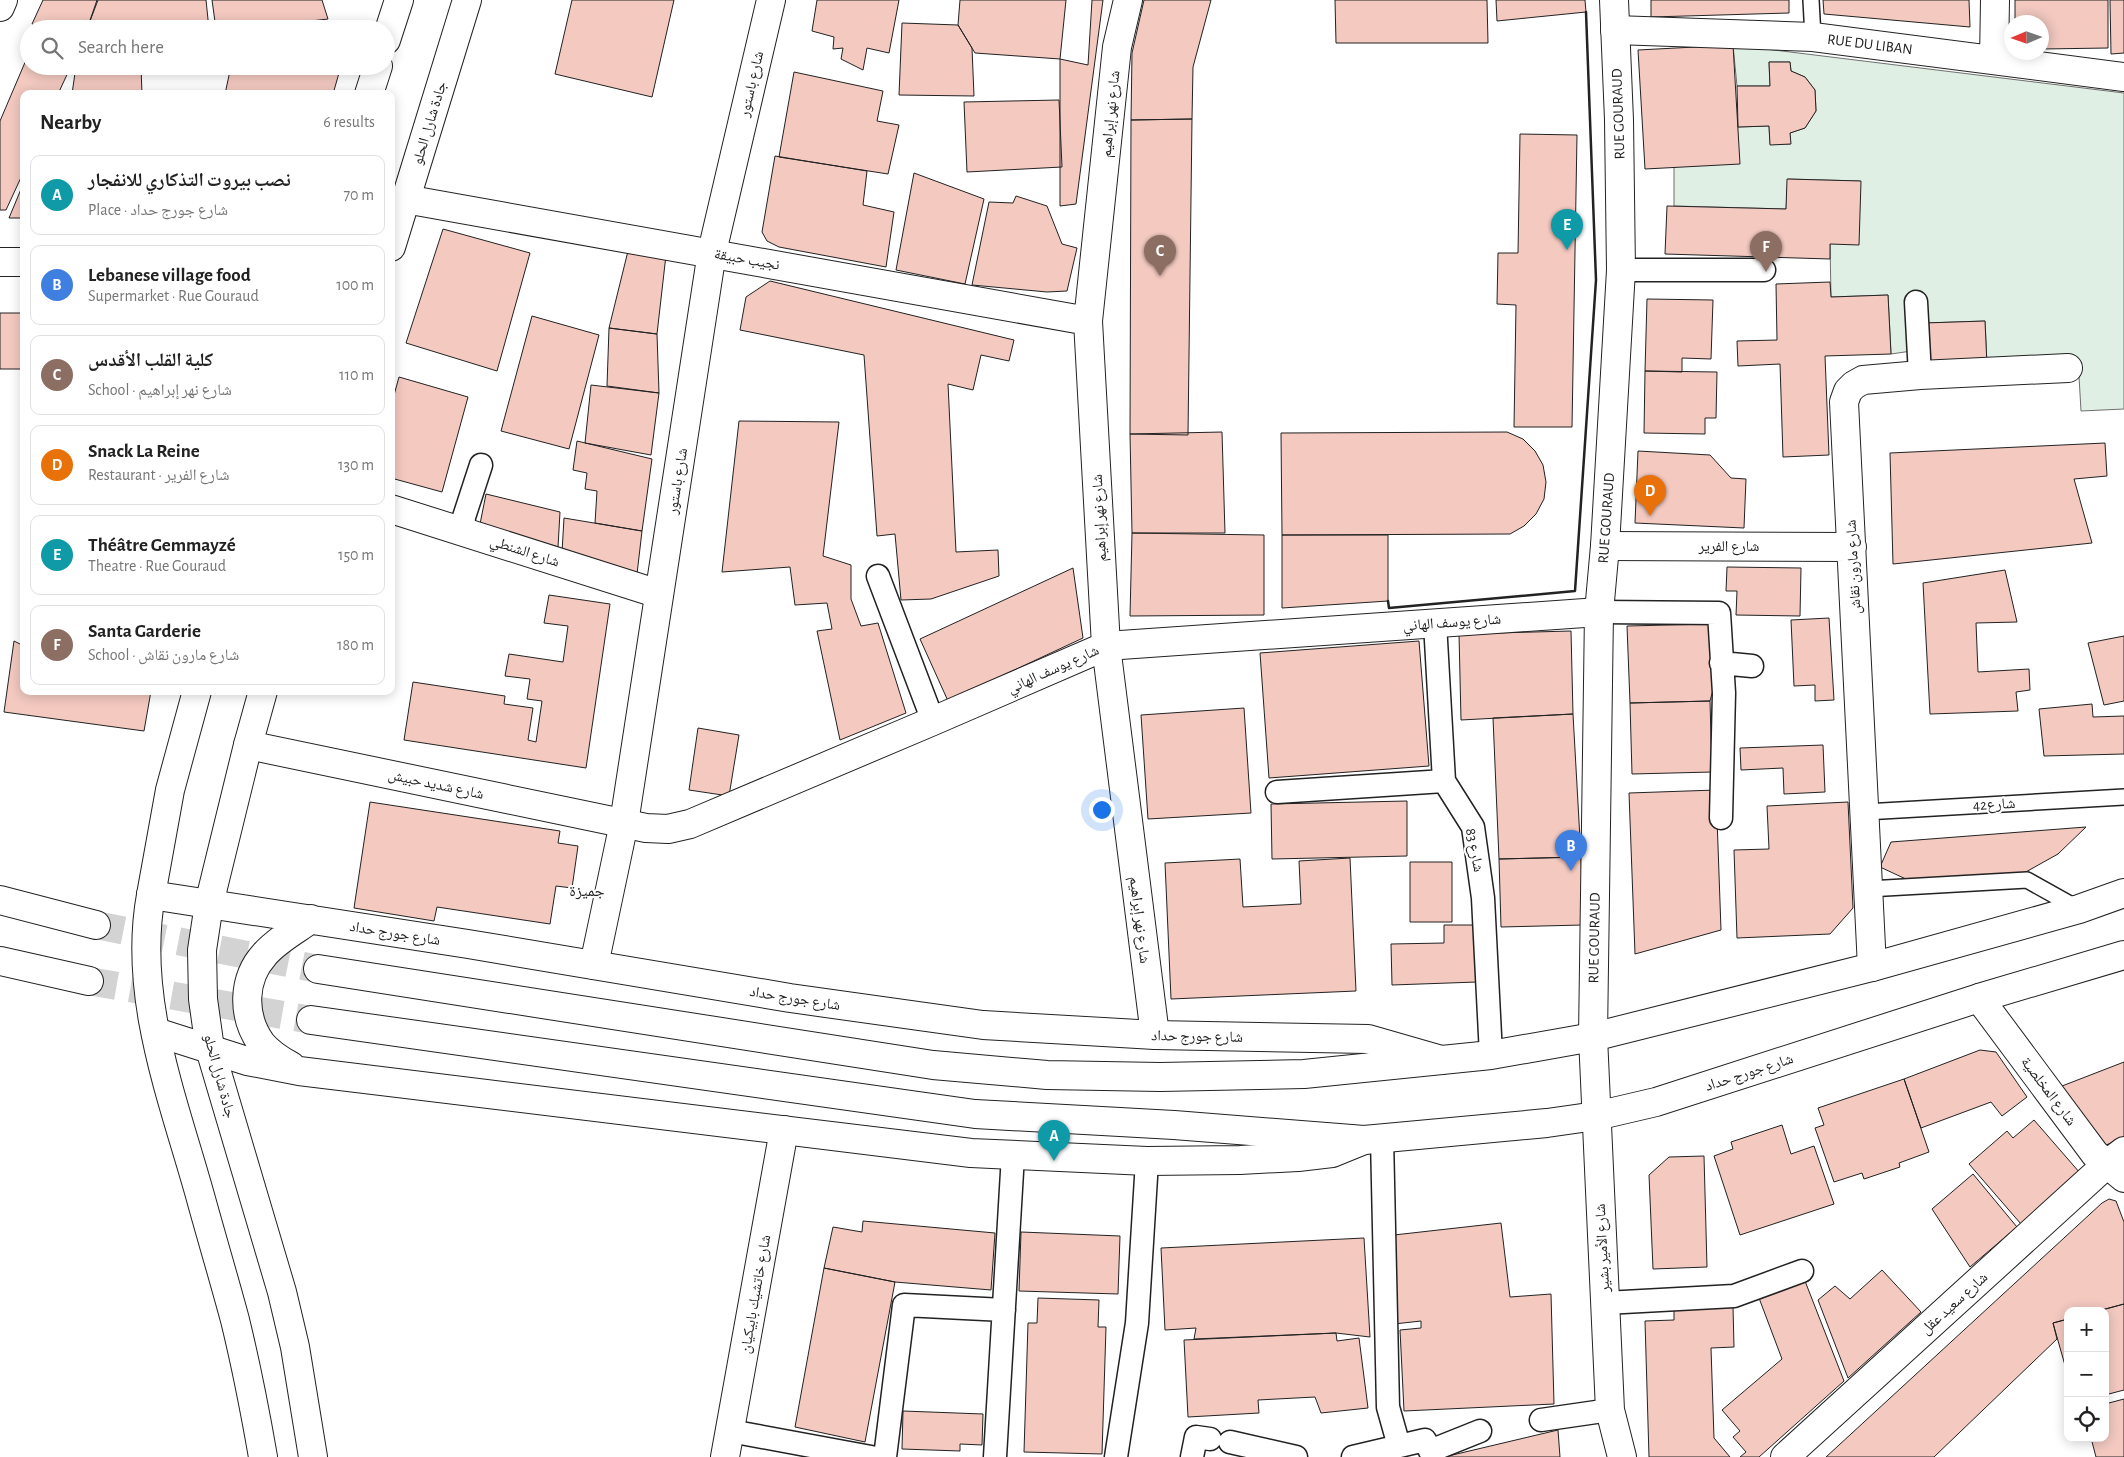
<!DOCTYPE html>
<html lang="en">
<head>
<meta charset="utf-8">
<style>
	:root { --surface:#fff; --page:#f6f6f6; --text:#222; --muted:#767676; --line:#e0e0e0; --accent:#db2777 }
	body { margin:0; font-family:"Alegreya Sans","Noto Naskh Arabic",sans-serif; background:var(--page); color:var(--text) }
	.controls { position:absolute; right:15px; bottom:15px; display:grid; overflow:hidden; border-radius:10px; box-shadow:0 2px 12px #0003 }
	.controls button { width:45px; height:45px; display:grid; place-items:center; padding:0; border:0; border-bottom:1px solid var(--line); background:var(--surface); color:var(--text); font:25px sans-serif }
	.compass { position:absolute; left:2004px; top:15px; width:45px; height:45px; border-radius:50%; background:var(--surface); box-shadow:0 2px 12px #0003; rotate:268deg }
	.you { position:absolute; left:1101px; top:809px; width:18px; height:18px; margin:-12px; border:4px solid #fff; border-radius:50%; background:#1a73e8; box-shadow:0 0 0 8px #1a73e833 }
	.badge { display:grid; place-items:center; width:32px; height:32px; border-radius:50%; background:var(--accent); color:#fff; font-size:16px; font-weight:700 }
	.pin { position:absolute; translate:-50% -41px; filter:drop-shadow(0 1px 2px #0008) }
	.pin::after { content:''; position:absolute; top:26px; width:18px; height:15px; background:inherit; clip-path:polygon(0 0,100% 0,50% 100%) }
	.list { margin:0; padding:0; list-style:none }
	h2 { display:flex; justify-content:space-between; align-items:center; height:65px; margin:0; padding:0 20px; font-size:21px }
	h2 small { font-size:16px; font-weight:400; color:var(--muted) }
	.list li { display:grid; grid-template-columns:32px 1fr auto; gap:15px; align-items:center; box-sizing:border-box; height:80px; margin:0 10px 10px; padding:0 10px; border:1px solid var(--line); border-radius:10px }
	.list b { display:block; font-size:19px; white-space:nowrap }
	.list p { margin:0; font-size:16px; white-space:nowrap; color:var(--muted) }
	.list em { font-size:16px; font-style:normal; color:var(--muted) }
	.icon { flex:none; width:28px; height:28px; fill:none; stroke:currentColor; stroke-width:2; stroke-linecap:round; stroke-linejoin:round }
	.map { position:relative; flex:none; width:2124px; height:1457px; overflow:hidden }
	.search { position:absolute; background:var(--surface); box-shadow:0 2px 12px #0003; left:20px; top:20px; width:375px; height:55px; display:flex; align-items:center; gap:12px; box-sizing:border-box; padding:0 18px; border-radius:28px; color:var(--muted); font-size:19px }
	.panel { position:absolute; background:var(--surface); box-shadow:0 2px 12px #0003; left:20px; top:90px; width:375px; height:605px; border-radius:10px }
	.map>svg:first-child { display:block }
</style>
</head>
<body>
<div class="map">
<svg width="2124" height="1457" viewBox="0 0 2124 1457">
	<rect width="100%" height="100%" fill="#fff"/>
	<path fill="#e0efe3" stroke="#6f6f6f" d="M 1733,45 L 2124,93 L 2124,409 L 2081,411 L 2078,359 L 1987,365 L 1985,321 L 1924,323 L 1925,349 L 1891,354 L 1888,295 L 1831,297 L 1830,244 L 1860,181 L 1788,179 L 1786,209 L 1674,206 L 1674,167 L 1738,127 L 1769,126 L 1770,144 L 1790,144 L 1790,133 L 1805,128 L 1816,111 L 1815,90 L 1805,77 L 1791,71 L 1790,62 L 1769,62 L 1770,86 L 1737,86 Z"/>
	<path fill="#f3c9c0" stroke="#222" d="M 43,0 L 97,0 L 87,29 L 42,29 L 32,24 Z
		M 98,0 L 206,0 L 209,29 L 87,29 Z
		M 212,0 L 322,0 L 328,19 L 241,29 L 216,29 Z
		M 572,0 L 674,0 L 652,97 L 555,74 Z
		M 817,0 L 899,0 L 889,53 L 867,48 L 863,70 L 841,59 L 843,48 L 833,49 L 834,37 L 812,31 Z
		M 960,0 L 1066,0 L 1060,59 L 975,53 L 958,25 Z
		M 1092,0 L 1103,0 L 1076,204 L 1060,206 L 1060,59 L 1088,65 Z
		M 1144,0 L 1211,0 L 1193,67 L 1192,119 L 1131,120 L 1132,53 Z
		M 1335,0 L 1487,0 L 1488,43 L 1336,43 Z
		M 1496,0 L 1585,0 L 1586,12 L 1497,21 Z
		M 1651,0 L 1789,0 L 1789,13 L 1651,17 Z
		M 1823,0 L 1969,0 L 1970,27 L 1824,14 Z
		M 2015,0 L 2108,0 L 2108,48 L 2042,49 L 2042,22 L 2015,22 Z
		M 2110,0 L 2124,0 L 2124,53 L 2111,54 Z
		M 902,23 L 958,25 L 972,48 L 974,96 L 899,95 Z
		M 1733,45 L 1740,164 L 1645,169 L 1638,50 Z
		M 29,53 L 29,66 L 71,66 L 58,94 L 24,94 L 24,171 L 6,210 L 0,210 L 0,121 Z
		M 1769,62 L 1790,62 L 1791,71 L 1805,77 L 1815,90 L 1816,111 L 1805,128 L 1790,133 L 1791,144 L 1770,145 L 1769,126 L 1738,127 L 1737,86 L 1770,86 Z
		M 76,66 L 141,67 L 142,94 L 72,94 Z
		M 231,66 L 341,66 L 333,94 L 225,94 Z
		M 794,72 L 883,91 L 877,121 L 899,125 L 888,174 L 779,157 Z
		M 1059,100 L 1062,167 L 967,172 L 964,102 Z
		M 1192,119 L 1188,435 L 1130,434 L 1131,120 Z
		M 1520,134 L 1577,135 L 1572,427 L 1514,427 L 1516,305 L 1497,304 L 1498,253 L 1518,253 Z
		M 775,156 L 867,171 L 863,205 L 894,212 L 886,267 L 779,247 L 767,241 L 762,232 Z
		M 914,173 L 984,199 L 965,284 L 896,270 Z
		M 1787,179 L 1861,181 L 1859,245 L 1830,244 L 1830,259 L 1665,254 L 1667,206 L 1786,209 Z
		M 24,182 L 24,218 L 9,218 Z
		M 1016,196 L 1047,206 L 1062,244 L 1077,248 L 1067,291 L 1047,292 L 972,285 L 989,202 L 1013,203 Z
		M 443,229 L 530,253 L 497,371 L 406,343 Z
		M 628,251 L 666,255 L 657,334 L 609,328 Z
		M 770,281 L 1014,340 L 1009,361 L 981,355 L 973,390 L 948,384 L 956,552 L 998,550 L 999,576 L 931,599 L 901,600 L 895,534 L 877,536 L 864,355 L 740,330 L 746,297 Z
		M 1830,282 L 1831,297 L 1888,295 L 1891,354 L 1825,356 L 1829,455 L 1783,457 L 1780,364 L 1738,366 L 1737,341 L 1777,340 L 1776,284 Z
		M 1647,299 L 1713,300 L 1711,359 L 1682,358 L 1682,372 L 1645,371 Z
		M 0,313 L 24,313 L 24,369 L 0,369 Z
		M 532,316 L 599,335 L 569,449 L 501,431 Z
		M 1985,321 L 1987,365 L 1925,367 L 1924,323 Z
		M 609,328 L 657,334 L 659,393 L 607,386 Z
		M 1645,371 L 1717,372 L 1716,418 L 1705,418 L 1705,434 L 1644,433 Z
		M 399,377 L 468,397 L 442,492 L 391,478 L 391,406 Z
		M 591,385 L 659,393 L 651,455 L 585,443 Z
		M 739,421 L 839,422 L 823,556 L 851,565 L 851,599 L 861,626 L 878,623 L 906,713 L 840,740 L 817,631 L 832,629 L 827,603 L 795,605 L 790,567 L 722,572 Z
		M 1222,432 L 1225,533 L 1132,533 L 1130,434 Z
		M 1507,432 L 1523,439 L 1535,451 L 1543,465 L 1546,482 L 1544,499 L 1536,514 L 1524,526 L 1510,534 L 1282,535 L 1281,433 Z
		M 577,441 L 652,459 L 642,531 L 595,523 L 597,491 L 585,489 L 587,473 L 573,470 Z
		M 2105,443 L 2107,476 L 2074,479 L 2092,543 L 1893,564 L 1890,453 Z
		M 1638,451 L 1710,455 L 1731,478 L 1746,479 L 1744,528 L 1635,523 Z
		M 486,494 L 560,512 L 558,547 L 480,524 Z
		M 564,518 L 642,531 L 637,574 L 562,552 Z
		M 1132,533 L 1264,535 L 1264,615 L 1130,616 Z
		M 1282,535 L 1388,535 L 1388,601 L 1282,608 Z
		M 1727,567 L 1801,568 L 1800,616 L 1736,615 L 1737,591 L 1726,591 Z
		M 1073,568 L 1083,638 L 948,701 L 920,639 Z
		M 2005,570 L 2017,622 L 1976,623 L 1978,672 L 2029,669 L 2030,690 L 2016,692 L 2018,711 L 1930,714 L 1923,583 Z
		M 549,595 L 610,604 L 586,768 L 404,740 L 413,682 L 505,696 L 504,704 L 533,708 L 528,740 L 536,742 L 542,701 L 527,699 L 530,679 L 505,676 L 509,654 L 563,662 L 568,626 L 544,623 Z
		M 1829,618 L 1834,700 L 1815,701 L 1815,685 L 1794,686 L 1791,620 Z
		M 1711,624 L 1713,690 L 1710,701 L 1630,703 L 1627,626 Z
		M 1571,631 L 1573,714 L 1461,720 L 1459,634 Z
		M 2124,636 L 2124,701 L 2104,705 L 2088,643 Z
		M 14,641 L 24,646 L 24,691 L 151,691 L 144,731 L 4,712 Z
		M 1419,641 L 1429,766 L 1269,778 L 1260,653 Z
		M 1710,701 L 1712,772 L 1632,774 L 1630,703 Z
		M 2092,704 L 2093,717 L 2124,716 L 2124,754 L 2044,756 L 2039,709 Z
		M 1244,708 L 1251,813 L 1148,819 L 1141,715 Z
		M 1573,714 L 1581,857 L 1499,859 L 1493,718 Z
		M 698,728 L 739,735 L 729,796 L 689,790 Z
		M 1823,745 L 1825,792 L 1784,794 L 1783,768 L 1741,770 L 1740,748 Z
		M 1716,790 L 1721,930 L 1635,954 L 1629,793 Z
		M 1407,801 L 1407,856 L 1272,859 L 1271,804 Z
		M 370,802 L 560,831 L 558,843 L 578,846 L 572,888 L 556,886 L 550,924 L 437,907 L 434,921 L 354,908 Z
		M 1848,802 L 1853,908 L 1830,934 L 1737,938 L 1734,850 L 1769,849 L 1767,806 Z
		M 2086,827 L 2058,854 L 2024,873 L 1908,880 L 1880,867 L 1891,842 Z
		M 1581,857 L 1583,925 L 1501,927 L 1499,859 Z
		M 1350,858 L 1356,991 L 1171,999 L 1165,863 L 1240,859 L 1243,907 L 1301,904 L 1299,861 Z
		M 1410,862 L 1452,862 L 1452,922 L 1410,922 Z
		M 1444,925 L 1475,925 L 1477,982 L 1392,985 L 1391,944 L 1444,943 Z
		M 1980,1050 L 1996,1052 L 2027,1097 L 2002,1116 L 1991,1102 L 1921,1128 L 1904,1079 Z
		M 2124,1062 L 2124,1137 L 2104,1146 L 2062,1086 Z
		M 1904,1079 L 1929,1152 L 1899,1163 L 1900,1167 L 1864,1179 L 1862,1173 L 1834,1182 L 1815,1128 L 1824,1125 L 1818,1108 Z
		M 2034,1120 L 2080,1173 L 2021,1224 L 1969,1164 L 2007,1131 L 2013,1138 Z
		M 1782,1125 L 1791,1154 L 1814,1146 L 1834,1204 L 1740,1235 L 1714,1156 L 1733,1149 L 1731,1142 Z
		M 1704,1156 L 1707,1267 L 1653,1269 L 1649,1175 L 1669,1157 Z
		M 1973,1174 L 2017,1227 L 1970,1267 L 1932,1209 Z
		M 2109,1199 L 2116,1201 L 2124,1222 L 2124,1304 L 2098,1311 L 2068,1311 L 2068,1319 L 2053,1323 L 2057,1339 L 1934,1457 L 1826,1457 L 2102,1203 Z
		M 863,1221 L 995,1233 L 991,1290 L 895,1282 L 824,1268 L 833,1227 L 862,1232 Z
		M 1501,1223 L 1510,1297 L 1551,1294 L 1554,1404 L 1404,1411 L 1400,1330 L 1421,1328 L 1421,1321 L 1394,1324 L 1385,1236 Z
		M 1021,1232 L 1120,1236 L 1118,1294 L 1019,1291 Z
		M 1364,1238 L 1370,1337 L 1336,1333 L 1194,1339 L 1196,1328 L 1165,1330 L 1161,1248 Z
		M 824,1268 L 895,1282 L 865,1442 L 795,1427 Z
		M 1882,1270 L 1921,1312 L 1848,1378 L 1818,1300 L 1835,1286 L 1850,1299 Z
		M 1805,1281 L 1844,1381 L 1759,1457 L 1740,1457 L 1746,1452 L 1733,1437 L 1740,1431 L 1722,1410 L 1782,1359 L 1759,1298 Z
		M 1038,1298 L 1099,1300 L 1098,1327 L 1106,1327 L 1102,1454 L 1024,1452 L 1028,1323 L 1037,1323 Z
		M 2124,1304 L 2124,1390 L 2105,1395 L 2105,1311 L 2098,1311 Z
		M 1733,1307 L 1734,1347 L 1711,1348 L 1714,1438 L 1730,1457 L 1649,1457 L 1645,1321 L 1674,1320 L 1674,1309 Z
		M 2068,1319 L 2068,1376 L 2053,1323 Z
		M 1336,1333 L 1337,1341 L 1359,1338 L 1368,1408 L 1321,1413 L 1315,1397 L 1258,1400 L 1259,1413 L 1188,1417 L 1184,1340 Z
		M 2124,1399 L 2124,1457 L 2096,1457 L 2091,1438 L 2105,1438 L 2105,1404 Z
		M 903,1411 L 983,1414 L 982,1445 L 960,1444 L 960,1451 L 902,1449 Z
		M 1558,1430 L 1560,1457 L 1444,1457 Z"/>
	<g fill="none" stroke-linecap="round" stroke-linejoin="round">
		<path stroke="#d3d3d3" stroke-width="28" stroke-dasharray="28 14" stroke-linecap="butt" d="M 96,925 L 318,969
			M 89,981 L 311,1020"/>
		<defs>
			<path id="service" d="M 1811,0 L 1813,37
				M 1865,812 L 2124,797
				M 1868,889 L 2027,880 L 2079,909"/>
			<path id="pedestrian" d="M 1621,270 L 1764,270
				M 1916,302 L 1920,375
				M 463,531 L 464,517 L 481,465
				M 878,576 L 933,721
				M 1599,612 L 1719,613 L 1724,693 L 1721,818
				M 1435,623 L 1444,781 L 1473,827 L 1483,898 L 1491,1055
				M 1721,663 L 1752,666
				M 1277,792 L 1444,781
				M 1382,1138 L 1388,1407 L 1399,1446
				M 1605,1303 L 1734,1296 L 1802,1271
				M 1541,1420 L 1610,1410
				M 730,1431 L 871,1457
				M 1230,1442 L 1296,1457
				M 885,1457 L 904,1305 L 1004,1310
				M 995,1457 L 1013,1155
				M 1116,1457 L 1137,1323 L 1147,1161
				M 1192,1457 L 1196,1437 L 1210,1439
				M 1353,1457 L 1425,1440 L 1430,1451 L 1480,1431"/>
			<path id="minor" d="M 1128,0 L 1117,47 L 1088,321 L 1106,646 L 1155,1035
				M 0,7 L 3,0
				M 1615,30 L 1813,37 L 2124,77
				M 1994,60 L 1995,0
				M 405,199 L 1088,321
				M 0,262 L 24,262
				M 391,509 L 659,594
				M 1605,546 L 1852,547
				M 248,745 L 646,828 L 668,829 L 690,824 L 933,721 L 1106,646 L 1599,612
				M 1872,967 L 1844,402 L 1848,391 L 1854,385 L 1863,380 L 1920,375 L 2068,368
				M 1979,998 L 2095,1154 L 2124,1178
				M 725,1457 L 784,1130
				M 1785,1457 L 2107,1164 L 2124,1151"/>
			<path id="tertiary" d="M 1614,0 L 1619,120 L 1621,270 L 1605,546 L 1599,612 L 1593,1037 L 1610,1410 L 1622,1457
				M 594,965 L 624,823 L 712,252 L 771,0"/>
			<path id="secondary" d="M 151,895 L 468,944 L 790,998 L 983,1025 L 1155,1035 L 1368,1039 L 1441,1060
				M 156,1032 L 247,1061 L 299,1071 L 971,1153 L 1147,1161 L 1240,1160 L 1298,1157 L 1332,1153 L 1364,1140
				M 291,1066 C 280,1060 269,1053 261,1043 C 242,1016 242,979 265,954 C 277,940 296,930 311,919"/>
			<path id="primary" d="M 151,895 C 132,998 174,1101 201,1199 C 212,1239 224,1279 235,1320 C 246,1365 255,1411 263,1457
				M 0,900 L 96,925
				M 209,904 L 202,950 L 203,999 L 210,1049 L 282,1292 L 295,1347 L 313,1457
				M 0,961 L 89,981
				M 318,969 L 933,1065 L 1047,1075 L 1160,1077 L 1304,1074 L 1491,1055 L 1593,1037 L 1872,967 L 2079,909 L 2124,893
				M 311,1020 L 975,1114 L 1174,1125 L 1364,1140 L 1547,1123 L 1596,1116 L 1656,1102 L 1979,998 L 2124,955"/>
			<path id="motorway" d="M 386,40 L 399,0
				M 369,94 L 378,66
				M 391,247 L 467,0
				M 151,895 L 170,790 L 197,691
				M 209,904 L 248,745 L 263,691"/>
		</defs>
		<use href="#service" stroke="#222" stroke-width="18"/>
		<use href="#pedestrian" stroke="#222" stroke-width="25"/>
		<use href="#minor" stroke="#222" stroke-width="30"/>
		<use href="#tertiary" stroke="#222" stroke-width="30"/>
		<use href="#secondary" stroke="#222" stroke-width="30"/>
		<use href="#primary" stroke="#222" stroke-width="30"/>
		<use href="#motorway" stroke="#222" stroke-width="30"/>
		<use href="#service" stroke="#fff" stroke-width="15"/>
		<use href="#pedestrian" stroke="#fff" stroke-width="22"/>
		<use href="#minor" stroke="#fff" stroke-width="28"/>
		<use href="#tertiary" stroke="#fff" stroke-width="28"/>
		<use href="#secondary" stroke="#fff" stroke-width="28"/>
		<use href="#primary" stroke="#fff" stroke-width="28"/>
		<use href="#motorway" stroke="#fff" stroke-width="28"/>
		<path stroke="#222" stroke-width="2.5" d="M 1388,601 L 1389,608 L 1575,591 L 1596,280 L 1586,12"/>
	</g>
	<g text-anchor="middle" stroke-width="4" stroke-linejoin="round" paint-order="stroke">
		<g font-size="15" fill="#222" stroke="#fff">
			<text transform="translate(1870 44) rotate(7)" y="5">RUE DU LIBAN</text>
			<text transform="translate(751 84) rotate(-77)" y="5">شارع باستور</text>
			<text transform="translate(1110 114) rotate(-84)" y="5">شارع نهر إبراهيم</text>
			<text transform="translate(1618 114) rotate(-92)" y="5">RUE GOURAUD</text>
			<text transform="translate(429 123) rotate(-73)" y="5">جادة شارل الحلو</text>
			<text transform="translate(747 259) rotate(10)" y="5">نجيب حبيقة</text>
			<text transform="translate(677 481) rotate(-81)" y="5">شارع باستور</text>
			<text transform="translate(1099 518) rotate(-93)" y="5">شارع نهر إبراهيم</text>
			<text transform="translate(1606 518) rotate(-86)" y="5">RUE GOURAUD</text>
			<text x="1729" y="551">شارع الفرير</text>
			<text transform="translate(525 551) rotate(18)" y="5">شارع الشنطي</text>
			<text transform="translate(1853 567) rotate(-93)" y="5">شارع مارون نقاش</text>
			<text transform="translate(1452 622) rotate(-4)" y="5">شارع يوسف الهاني</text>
			<text transform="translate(1053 669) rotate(-24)" y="5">شارع يوسف الهاني</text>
			<text transform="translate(436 784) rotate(12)" y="5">شارع شديد حبيش</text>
			<text transform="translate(1994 804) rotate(-3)" y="5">شارع42</text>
			<text transform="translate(1475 850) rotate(79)" y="5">شارع 83</text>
			<text transform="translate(1140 920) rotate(83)" y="5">شارع نهر إبراهيم</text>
			<text transform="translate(395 933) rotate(9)" y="5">شارع جورج حداد</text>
			<text transform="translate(1594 938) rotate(-89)" y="5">RUE GOURAUD</text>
			<text transform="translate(795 998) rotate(9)" y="5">شارع جورج حداد</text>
			<text transform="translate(1197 1036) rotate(1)" y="5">شارع جورج حداد</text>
			<text transform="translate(1749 1072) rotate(-18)" y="5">شارع جورج حداد</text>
			<text transform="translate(220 1076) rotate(75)" y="5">جادة شارل الحلو</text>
			<text transform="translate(2049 1091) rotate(53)" y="5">شارع المخلصية</text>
			<text transform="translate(1602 1248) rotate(-93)" y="5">شارع الأمير بشير</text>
			<text transform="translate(755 1294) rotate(-80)" y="5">شارع خاتشيك بابيكيان</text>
			<text transform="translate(1954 1303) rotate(-42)" y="5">شارع سعيد عقل</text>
		</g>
		<g font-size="16" fill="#222" stroke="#fff">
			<text x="587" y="896">جميزة</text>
		</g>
	</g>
</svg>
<div class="controls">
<button>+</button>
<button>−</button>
<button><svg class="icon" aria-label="locate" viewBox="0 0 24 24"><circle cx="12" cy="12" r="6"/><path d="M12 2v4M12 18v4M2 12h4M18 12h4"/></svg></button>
</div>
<svg class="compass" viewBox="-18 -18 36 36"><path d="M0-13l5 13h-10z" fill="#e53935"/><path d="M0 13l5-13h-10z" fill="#767676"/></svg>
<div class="you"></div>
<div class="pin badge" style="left:1054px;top:1161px;background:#0f9aa8">A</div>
<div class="pin badge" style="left:1571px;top:871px;background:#3f7fe0">B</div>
<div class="pin badge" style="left:1160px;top:276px;background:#8d6e63">C</div>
<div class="pin badge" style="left:1650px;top:516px;background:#e8710a">D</div>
<div class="pin badge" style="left:1567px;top:250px;background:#0f9aa8">E</div>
<div class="pin badge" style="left:1766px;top:272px;background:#8d6e63">F</div>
<div class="search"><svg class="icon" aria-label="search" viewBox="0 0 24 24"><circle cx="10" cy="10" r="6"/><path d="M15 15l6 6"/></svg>Search here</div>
<section class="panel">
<h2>Nearby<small>6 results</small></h2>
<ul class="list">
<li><span class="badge" style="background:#0f9aa8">A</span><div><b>نصب بيروت التذكاري للانفجار</b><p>Place · شارع جورج حداد</p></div><em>70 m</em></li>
<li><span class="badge" style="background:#3f7fe0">B</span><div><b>Lebanese village food</b><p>Supermarket · Rue Gouraud</p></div><em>100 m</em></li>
<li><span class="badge" style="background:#8d6e63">C</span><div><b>كلية القلب الأقدس</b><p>School · شارع نهر إبراهيم</p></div><em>110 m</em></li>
<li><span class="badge" style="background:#e8710a">D</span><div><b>Snack La Reine</b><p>Restaurant · شارع الفرير</p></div><em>130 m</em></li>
<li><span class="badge" style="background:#0f9aa8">E</span><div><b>Théâtre Gemmayzé</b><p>Theatre · Rue Gouraud</p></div><em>150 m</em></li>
<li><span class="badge" style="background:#8d6e63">F</span><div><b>Santa Garderie</b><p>School · شارع مارون نقاش</p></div><em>180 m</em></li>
</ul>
</section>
</div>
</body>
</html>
